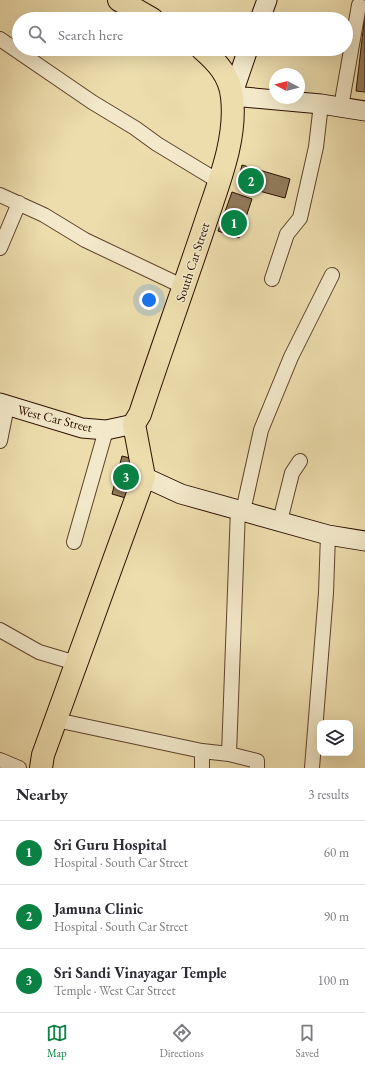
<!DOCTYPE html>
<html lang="en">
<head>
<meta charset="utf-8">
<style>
	:root { --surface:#fff; --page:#f7f7f7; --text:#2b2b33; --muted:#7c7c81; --line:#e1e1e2; --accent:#0b8043 }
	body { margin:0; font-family:"EB Garamond",serif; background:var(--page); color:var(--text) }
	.controls { position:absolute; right:12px; bottom:12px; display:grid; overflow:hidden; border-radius:8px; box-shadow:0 4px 16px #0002 }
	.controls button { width:36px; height:36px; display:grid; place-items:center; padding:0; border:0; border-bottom:1px solid var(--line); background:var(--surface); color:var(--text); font:20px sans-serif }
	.compass { position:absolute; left:269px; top:68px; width:36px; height:36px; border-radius:50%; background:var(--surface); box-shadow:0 4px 16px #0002; rotate:277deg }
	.you { position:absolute; left:149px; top:300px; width:14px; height:14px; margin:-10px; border:3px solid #fff; border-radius:50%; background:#1a73e8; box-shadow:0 0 0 6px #1a73e833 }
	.badge { display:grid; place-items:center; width:26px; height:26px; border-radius:50%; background:var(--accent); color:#fff; font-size:13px; font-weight:700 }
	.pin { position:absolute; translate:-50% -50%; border:2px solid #fff; box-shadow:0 1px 4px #0006 }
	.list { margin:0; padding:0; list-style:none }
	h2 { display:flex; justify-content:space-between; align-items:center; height:52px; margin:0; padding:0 16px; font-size:17px }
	h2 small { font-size:13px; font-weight:400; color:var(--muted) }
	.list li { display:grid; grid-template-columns:26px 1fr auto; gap:12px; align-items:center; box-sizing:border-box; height:64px; padding:0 16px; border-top:1px solid var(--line) }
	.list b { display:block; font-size:15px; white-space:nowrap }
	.list p { margin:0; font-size:13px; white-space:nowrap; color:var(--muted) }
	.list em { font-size:13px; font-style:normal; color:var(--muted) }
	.icon { flex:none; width:22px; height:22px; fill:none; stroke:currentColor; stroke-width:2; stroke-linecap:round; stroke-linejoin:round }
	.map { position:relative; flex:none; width:365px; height:768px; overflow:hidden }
	.search { position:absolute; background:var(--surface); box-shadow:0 4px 16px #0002; left:12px; right:12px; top:12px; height:44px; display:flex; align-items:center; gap:10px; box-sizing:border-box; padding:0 14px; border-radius:22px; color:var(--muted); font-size:15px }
	.sheet { height:244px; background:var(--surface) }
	nav { display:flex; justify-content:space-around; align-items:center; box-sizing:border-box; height:56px; border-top:1px solid var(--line); background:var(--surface); font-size:11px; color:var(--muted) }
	nav a { display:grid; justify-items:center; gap:2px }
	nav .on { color:var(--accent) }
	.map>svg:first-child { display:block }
</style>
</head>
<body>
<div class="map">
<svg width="365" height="768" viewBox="0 0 365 768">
	<rect width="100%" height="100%" fill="#edddad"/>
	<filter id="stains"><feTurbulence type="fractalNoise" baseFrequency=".005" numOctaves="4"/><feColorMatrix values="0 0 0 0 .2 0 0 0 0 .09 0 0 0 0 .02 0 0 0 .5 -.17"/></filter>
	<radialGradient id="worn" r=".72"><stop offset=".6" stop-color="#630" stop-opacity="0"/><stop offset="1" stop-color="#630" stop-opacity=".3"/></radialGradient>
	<path fill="#917a5a" stroke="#2d0f00" d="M 365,14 L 365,92 L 356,91 Z
		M 272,16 L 286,19 L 271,19 Z
		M 242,165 L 290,179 L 285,198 L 237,185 Z
		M 232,192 L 252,199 L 239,238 L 218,231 Z
		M 122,456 L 138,460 L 129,499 L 112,494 Z"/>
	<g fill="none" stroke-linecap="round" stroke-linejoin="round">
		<defs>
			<path id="street" d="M 0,39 L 92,102 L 135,128 L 157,144 L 218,181
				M 341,107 L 359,5
				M 0,195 L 44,215 L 85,240 L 184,287
				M 0,248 L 19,203
				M 272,279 L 287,234 L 300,218 L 316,147 L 321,104
				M 0,441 L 7,406
				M 243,511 L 261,430 L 291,357 L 332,275
				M 280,521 L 292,473 L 300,461
				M 74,542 L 106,430
				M 0,630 L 39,652 L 76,663
				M 56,720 L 202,751
				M 229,754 L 238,509
				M 0,760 L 19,768
				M 202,768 L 202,751 L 229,754 L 257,761 L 257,768
				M 312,768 L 326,593 L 328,535"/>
			<path id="secondary" d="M 260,19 L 267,0
				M 248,49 L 232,96 L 321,104 L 365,111
				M 0,403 L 82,428 L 106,430 L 134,424
				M 144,477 L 181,494 L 328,535 L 365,541"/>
			<path id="primary" d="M 119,0 L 152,19
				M 41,768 L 43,755 L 144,477 L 134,424 L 140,414 C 161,350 184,287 205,224 C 218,184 237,140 232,97 C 230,76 217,62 202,49"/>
		</defs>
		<use href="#street" stroke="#5d422b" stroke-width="16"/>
		<use href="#secondary" stroke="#2d0f00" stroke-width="21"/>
		<use href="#primary" stroke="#2d0f00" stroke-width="24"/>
		<use href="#street" stroke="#f3e9ca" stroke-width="14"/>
		<use href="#secondary" stroke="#f3e9ca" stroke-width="19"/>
		<use href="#primary" stroke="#edddad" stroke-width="22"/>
	</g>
	<g text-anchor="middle" stroke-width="3" stroke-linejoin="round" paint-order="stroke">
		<g font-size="13" fill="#2d0f00" stroke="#f3e9ca">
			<text transform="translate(192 262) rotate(-72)" y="5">South Car Street</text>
			<text transform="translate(55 418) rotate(14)" y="5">West Car Street</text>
		</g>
	</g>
	<rect width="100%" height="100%" filter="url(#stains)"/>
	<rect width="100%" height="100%" fill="url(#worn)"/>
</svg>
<div class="controls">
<button><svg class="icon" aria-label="layers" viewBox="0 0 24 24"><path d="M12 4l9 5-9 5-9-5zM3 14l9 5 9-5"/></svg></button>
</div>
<svg class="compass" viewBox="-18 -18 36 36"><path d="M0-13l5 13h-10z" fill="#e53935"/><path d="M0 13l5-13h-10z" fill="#7c7c81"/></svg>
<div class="you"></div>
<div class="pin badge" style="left:234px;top:223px">1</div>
<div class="pin badge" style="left:251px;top:181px">2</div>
<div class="pin badge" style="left:126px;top:477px">3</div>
<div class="search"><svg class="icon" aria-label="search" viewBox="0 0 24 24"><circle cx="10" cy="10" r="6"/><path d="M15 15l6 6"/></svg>Search here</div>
</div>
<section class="sheet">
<h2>Nearby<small>3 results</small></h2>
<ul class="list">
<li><span class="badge">1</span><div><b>Sri Guru Hospital</b><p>Hospital · South Car Street</p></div><em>60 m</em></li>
<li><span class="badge">2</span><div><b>Jamuna Clinic</b><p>Hospital · South Car Street</p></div><em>90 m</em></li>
<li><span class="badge">3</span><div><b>Sri Sandi Vinayagar Temple</b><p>Temple · West Car Street</p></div><em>100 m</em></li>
</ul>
</section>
<nav>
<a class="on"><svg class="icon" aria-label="map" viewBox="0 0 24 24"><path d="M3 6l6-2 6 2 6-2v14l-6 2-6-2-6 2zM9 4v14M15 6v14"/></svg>Map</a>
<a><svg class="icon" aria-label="directions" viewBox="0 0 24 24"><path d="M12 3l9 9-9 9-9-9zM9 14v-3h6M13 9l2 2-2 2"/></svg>Directions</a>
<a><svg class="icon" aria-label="saved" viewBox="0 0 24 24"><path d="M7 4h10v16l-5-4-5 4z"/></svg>Saved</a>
</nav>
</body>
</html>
